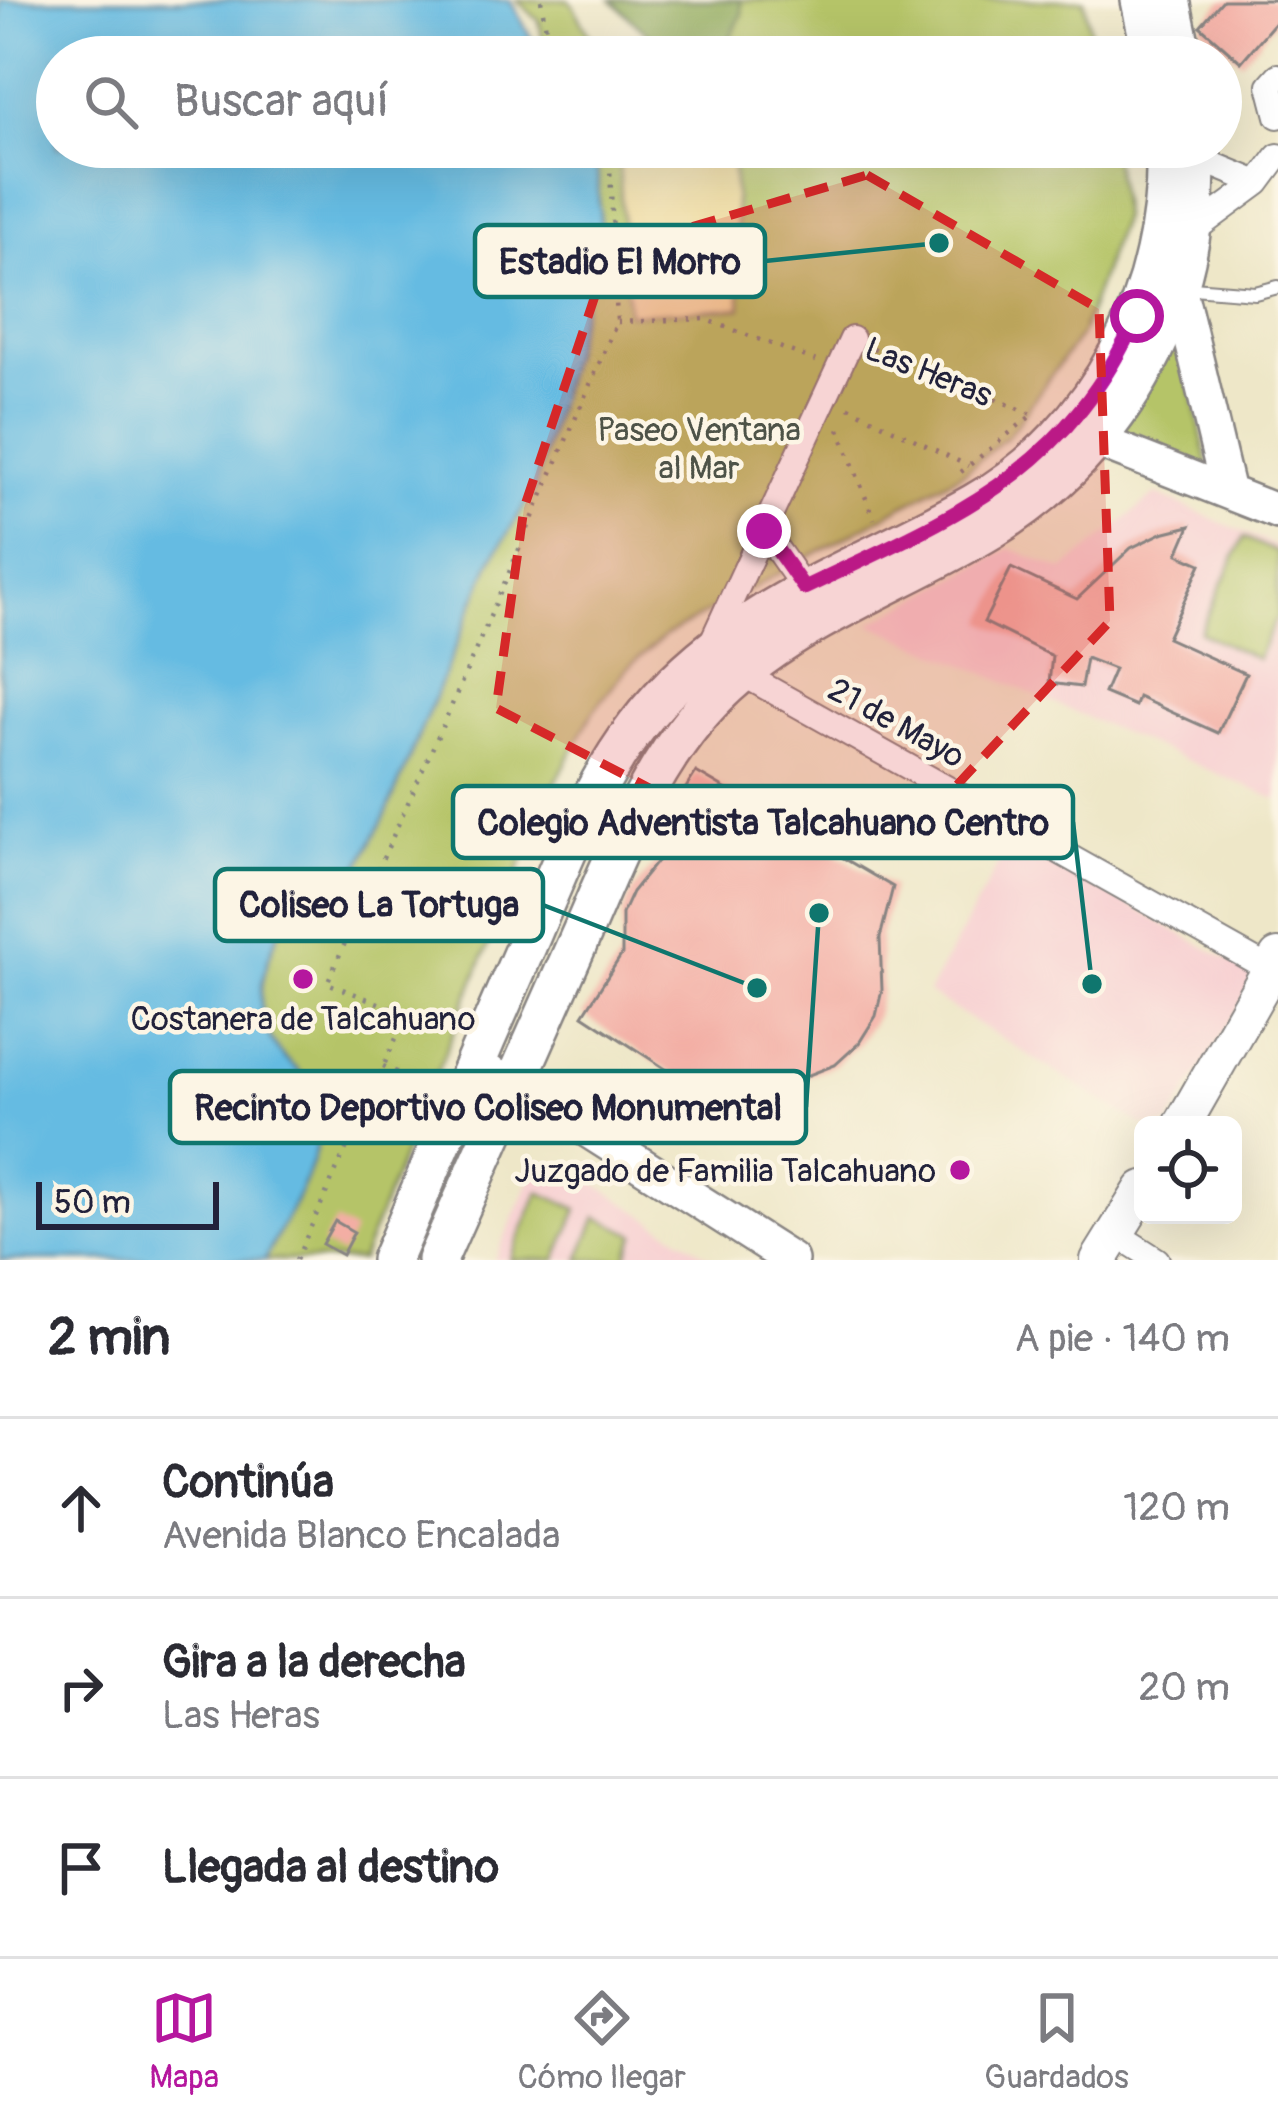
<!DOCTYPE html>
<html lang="es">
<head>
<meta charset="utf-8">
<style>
	:root { --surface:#fff; --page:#f2f2f3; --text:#2b2b33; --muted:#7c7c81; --line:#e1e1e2; --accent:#b5179e }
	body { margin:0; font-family:Pangolin,sans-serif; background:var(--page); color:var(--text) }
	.controls { position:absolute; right:36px; bottom:36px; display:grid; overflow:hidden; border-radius:18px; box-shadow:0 12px 48px #0002 }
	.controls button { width:108px; height:108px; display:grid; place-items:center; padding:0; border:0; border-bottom:3px solid var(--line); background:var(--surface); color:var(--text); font:60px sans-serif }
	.scale { position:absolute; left:36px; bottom:30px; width:183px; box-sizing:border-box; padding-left:12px; border:6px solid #22223b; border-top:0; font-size:33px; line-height:42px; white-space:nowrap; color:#22223b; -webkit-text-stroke:9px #fcf5e5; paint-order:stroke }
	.stop { position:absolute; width:36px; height:36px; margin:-27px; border:9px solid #b5179e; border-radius:50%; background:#fff }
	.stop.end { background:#b5179e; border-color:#fff; box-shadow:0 3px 12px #0008 }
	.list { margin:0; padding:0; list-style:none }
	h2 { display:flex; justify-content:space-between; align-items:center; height:156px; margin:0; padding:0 48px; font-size:51px }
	h2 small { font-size:39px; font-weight:400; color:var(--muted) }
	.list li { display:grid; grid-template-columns:78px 1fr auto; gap:36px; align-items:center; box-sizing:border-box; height:180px; padding:0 48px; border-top:3px solid var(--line) }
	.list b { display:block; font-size:45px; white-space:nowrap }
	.list p { margin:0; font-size:39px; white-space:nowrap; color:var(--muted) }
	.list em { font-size:39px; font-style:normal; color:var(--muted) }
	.icon { flex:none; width:66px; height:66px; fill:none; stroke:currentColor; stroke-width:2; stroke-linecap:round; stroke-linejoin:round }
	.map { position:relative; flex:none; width:1278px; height:1260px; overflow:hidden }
	.search { position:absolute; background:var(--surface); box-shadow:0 12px 48px #0002; left:36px; right:36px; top:36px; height:132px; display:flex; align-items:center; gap:30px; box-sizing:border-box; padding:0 42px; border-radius:66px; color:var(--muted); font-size:45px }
	.sheet { height:696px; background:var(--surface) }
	nav { display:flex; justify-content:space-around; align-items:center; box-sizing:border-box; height:168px; border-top:3px solid var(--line); background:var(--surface); font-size:33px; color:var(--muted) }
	nav a { display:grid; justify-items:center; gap:6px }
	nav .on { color:var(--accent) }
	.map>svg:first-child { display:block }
</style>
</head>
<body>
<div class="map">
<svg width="1278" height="1260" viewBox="0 0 1278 1260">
	<rect width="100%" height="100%" fill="#fcf5e5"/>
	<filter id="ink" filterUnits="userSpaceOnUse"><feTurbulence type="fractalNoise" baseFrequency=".00833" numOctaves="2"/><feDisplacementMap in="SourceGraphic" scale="24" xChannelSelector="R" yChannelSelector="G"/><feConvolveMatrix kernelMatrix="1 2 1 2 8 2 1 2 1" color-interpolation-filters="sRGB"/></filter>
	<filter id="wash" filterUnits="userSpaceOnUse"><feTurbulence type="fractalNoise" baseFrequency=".004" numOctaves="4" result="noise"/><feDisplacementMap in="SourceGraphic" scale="48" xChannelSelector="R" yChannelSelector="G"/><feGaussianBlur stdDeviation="2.7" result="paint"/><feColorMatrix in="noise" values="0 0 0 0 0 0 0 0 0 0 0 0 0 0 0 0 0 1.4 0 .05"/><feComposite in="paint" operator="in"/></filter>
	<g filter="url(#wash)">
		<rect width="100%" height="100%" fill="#eee7c8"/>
		<path fill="#f7cfd1" d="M 1156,494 L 1278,547 L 1278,800 L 870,624 L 1010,548 L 1063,570 Z
			M 1012,839 L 1257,976 L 1168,1125 L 1143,1126 L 928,993 Z
			M 563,1163 L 714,1260 L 494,1260 L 533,1175 Z"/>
		<path fill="#b5c467" stroke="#6c7351" stroke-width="3" d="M 517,0 L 570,0 L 602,57 L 546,57 L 539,21 Z
			M 647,0 L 1084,0 L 1095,57 L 649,57 L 676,42 Z
			M 596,147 L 1112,147 L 1122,216 L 1082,332 L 1008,436 L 964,472 L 665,636 L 626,669 L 593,712 L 549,795 L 361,1260 L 265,1260 C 286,1216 323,1162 320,1112 C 319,1087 303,1075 286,1059 C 245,1019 262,967 284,921 L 331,900 L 387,812 L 492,559 L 534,490 L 601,238 Z
			M 1179,327 L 1210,476 L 1115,439 Z
			M 1244,537 L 1278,553 L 1278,615 L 1257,659 L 1200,632 Z
			M 539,1192 L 578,1209 L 556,1260 L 510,1260 Z
			M 597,1217 L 636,1235 L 625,1260 L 579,1260 Z"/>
		<path fill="#90aa5c" stroke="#59664c" stroke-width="3" d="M 611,0 L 741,0 L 742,14 L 721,57 L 673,57 Z"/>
		<path fill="#eeda9e" stroke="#887e6c" stroke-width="3" d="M 618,147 L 732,147 L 741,308 L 628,314 Z"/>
		<path fill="#65bbe2" stroke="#446e8e" stroke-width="3" d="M 0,0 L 510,0 L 542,57 L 57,57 L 57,147 L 596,147 L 601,238 L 534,490 L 492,559 L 387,812 L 358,869 L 331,900 L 284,921 C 262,967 245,1019 286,1059 C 303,1075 319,1087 320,1112 C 323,1163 286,1215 265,1260 L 0,1260 Z"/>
		<g id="blocks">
			<path fill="#f3aea4" d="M 1223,0 L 1278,0 L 1278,19 L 1241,62 L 1200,26 Z
				M 1190,526 L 1178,554 L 1201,564 L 1167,638 L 1246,674 L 1218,733 L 1138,697 L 1135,706 L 1104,693 L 1114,669 L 1086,658 L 1081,687 L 1049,683 L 1052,656 L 984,622 L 1011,568 L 1077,599 L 1131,548 L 1162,533 Z
				M 696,772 L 893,887 L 880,938 L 882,990 L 876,1016 L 859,1043 L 835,1065 L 788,1083 L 759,1130 L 583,1015 L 622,954 L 622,914 L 632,892 L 666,850 L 688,838 L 665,821 Z
				M 335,1221 L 354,1232 L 342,1255 L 322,1244 Z"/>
		</g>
	</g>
	<g filter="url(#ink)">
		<use href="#blocks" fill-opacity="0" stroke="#888482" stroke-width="3"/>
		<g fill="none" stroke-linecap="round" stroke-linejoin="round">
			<defs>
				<path id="service" d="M 1180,287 L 1255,293 L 1278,287"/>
				<path id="minor" d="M 1278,76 L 1270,85 L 1278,116
					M 1195,157 L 1258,183
					M 1190,233 L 1258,183 L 1278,156
					M 764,531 L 804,588
					M 710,646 L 852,339
					M 741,673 L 1271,970
					M 1116,1234 L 1157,1260"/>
				<path id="tertiary" d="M 1179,287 L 1228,492
					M 1095,440 L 1278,512
					M 474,1066 L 515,1084 L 791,1260"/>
				<path id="secondary" d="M 1182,1125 L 1278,957
					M 1099,1260 L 1143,1189"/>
				<path id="primary" d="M 1141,0 L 1153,57
					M 1170,0 L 1182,57
					M 391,1260 C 436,1154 481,1049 527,944 C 559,870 588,790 637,726 C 726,609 852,573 974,504 C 1100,433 1171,289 1166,147
					M 437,1260 C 484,1155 530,1049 577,944 C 611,867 641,785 695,719 C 770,627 892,589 991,529 C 1123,449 1204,300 1194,147"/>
			</defs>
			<use href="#service" stroke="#888482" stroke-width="16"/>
			<use href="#minor" stroke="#888482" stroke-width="28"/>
			<use href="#tertiary" stroke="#888482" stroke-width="38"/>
			<use href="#secondary" stroke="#888482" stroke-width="40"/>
			<use href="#primary" stroke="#888482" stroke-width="44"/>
			<path stroke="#888482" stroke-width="4.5" stroke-dasharray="3 9" stroke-linecap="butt" d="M 541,0 L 550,52 L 555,57
				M 617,322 L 705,319 L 819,362
				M 873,348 L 1034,415
				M 849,407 L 968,466
				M 839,429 L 874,519
				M 961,472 L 1032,415
				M 331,900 L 357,912
				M 383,1066 L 432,1087
				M 296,1260 L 407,1014 L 327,983 L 451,707 L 617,322 L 609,147"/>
			<use href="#service" stroke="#fff" stroke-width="12"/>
			<use href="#minor" stroke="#fff" stroke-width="24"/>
			<use href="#tertiary" stroke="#fff" stroke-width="33"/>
			<use href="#secondary" stroke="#fff" stroke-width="36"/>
			<use href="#primary" stroke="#fff" stroke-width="39"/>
		</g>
	</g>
	<g fill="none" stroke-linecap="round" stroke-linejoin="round" filter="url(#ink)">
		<path stroke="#b5179e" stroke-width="15" d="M 764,531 L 804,588 C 953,516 1064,477 1137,316"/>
	</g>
	<path fill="#d62828" fill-opacity="0.2" stroke="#d62828" stroke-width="9" stroke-dasharray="24 15" stroke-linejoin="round" d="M 867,175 L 1099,309 L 1110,621 L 929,815 L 751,841 L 496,708 L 524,508 L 610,251 Z"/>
	<g fill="#b5179e" stroke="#fcf5e5" stroke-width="4.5">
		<circle cx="303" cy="979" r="12"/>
		<circle cx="960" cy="1170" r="12"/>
	</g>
	<g text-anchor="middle" stroke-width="9" stroke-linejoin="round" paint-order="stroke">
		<g font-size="33" fill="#22223b" stroke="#fcf5e5">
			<text transform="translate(929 371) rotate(22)" y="12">Las Heras</text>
			<text transform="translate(897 722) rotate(29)" y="12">21 de Mayo</text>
		</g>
		<g font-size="33" fill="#4e5348" stroke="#fcf5e5">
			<text x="699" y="441">Paseo Ventana<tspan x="699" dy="38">al Mar</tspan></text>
		</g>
		<g font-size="33" fill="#22223b" stroke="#fcf5e5">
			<text x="303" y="1030">Costanera de Talcahuano</text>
			<text x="936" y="1182" text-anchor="end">Juzgado de Familia Talcahuano</text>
		</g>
	</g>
	<path fill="none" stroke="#0f766e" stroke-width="4.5" d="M939 243L765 261M1092 984L1073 822M757 988L543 905M819 913L806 1107"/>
	<g fill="#0f766e" stroke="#fcf5e5" stroke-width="4.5">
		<circle cx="939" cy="243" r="12"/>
		<circle cx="1092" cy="984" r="12"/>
		<circle cx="757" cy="988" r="12"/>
		<circle cx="819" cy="913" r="12"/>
	</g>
	<g fill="#fcf5e5" stroke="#0f766e" stroke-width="4.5">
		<rect x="475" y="225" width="290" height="72" rx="12"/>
		<rect x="453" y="786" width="620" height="72" rx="12"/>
		<rect x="215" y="869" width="328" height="72" rx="12"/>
		<rect x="170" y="1071" width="636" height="72" rx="12"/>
	</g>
	<g font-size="36" text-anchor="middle" font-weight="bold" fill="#22223b">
		<text x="620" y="274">Estadio El Morro</text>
		<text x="763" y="835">Colegio Adventista Talcahuano Centro</text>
		<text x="379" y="917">Coliseo La Tortuga</text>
		<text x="488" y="1120">Recinto Deportivo Coliseo Monumental</text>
	</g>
</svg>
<div class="controls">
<button><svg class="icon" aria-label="locate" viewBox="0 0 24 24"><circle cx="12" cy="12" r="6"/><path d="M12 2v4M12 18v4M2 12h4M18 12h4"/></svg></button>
</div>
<div class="scale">50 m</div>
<div class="stop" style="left:1137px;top:316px"></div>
<div class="stop end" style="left:764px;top:531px"></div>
<div class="search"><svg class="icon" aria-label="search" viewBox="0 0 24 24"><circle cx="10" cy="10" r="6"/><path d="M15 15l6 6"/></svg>Buscar aquí</div>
</div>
<section class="sheet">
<h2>2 min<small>A pie · 140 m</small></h2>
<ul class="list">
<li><svg class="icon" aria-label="ahead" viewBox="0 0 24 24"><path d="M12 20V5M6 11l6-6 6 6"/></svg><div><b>Continúa</b><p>Avenida Blanco Encalada</p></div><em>120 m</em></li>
<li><svg class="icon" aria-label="right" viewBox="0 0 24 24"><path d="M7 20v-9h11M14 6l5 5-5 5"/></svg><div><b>Gira a la derecha</b><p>Las Heras</p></div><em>20 m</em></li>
<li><svg class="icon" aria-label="arrive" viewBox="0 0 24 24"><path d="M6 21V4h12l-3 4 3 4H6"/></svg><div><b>Llegada al destino</b></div></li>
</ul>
</section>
<nav>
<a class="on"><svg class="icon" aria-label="map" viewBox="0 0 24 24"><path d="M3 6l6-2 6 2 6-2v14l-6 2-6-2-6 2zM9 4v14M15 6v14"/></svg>Mapa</a>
<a><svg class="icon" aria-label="directions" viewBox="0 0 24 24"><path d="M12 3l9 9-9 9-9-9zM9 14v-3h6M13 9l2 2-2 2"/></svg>Cómo llegar</a>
<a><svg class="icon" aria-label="saved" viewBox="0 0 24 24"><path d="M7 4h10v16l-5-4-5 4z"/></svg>Guardados</a>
</nav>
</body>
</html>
